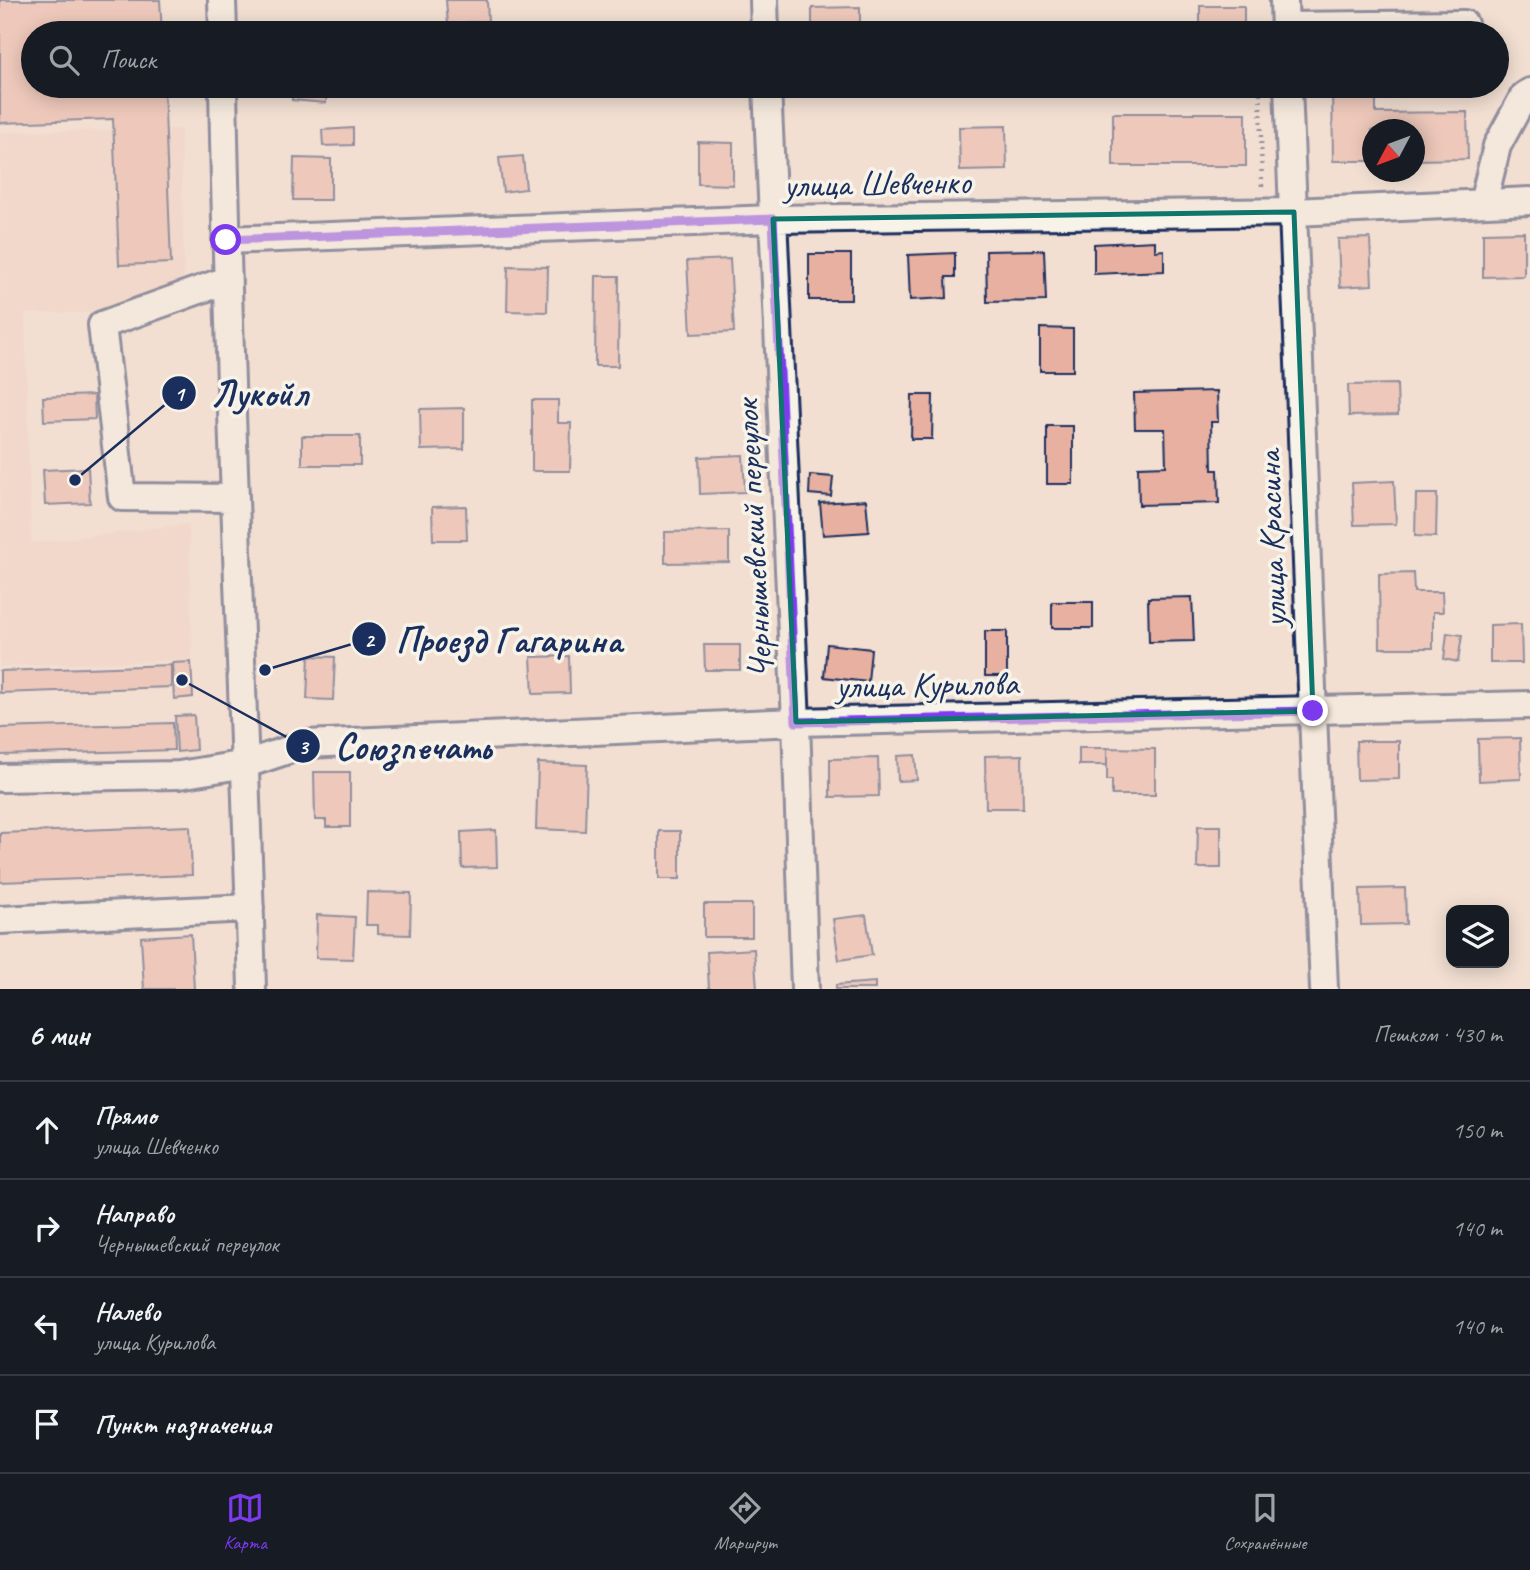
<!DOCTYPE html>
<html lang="ru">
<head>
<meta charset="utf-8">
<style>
	:root { --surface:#171b24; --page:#242831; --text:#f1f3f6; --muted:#9ea1a6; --line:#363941; --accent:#7c3aed }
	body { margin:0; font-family:Caveat,sans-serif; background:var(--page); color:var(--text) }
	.controls { position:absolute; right:21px; bottom:21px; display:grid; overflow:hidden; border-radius:14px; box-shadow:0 4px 18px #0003 }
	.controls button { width:63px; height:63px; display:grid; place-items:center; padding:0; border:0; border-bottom:2px solid var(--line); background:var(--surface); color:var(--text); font:35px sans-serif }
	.compass { position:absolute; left:1362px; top:119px; width:63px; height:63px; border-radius:50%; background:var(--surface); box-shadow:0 4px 18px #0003; rotate:229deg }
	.stop { position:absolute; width:21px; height:21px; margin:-16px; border:5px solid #7c3aed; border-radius:50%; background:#fff }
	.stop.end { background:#7c3aed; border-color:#fff; box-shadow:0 2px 7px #0008 }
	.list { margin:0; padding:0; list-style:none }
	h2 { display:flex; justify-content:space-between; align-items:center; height:91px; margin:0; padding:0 28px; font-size:30px }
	h2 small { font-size:23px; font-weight:400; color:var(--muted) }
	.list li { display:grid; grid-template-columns:46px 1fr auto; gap:21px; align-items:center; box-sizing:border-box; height:98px; padding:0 28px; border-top:2px solid var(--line) }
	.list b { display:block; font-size:26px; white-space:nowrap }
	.list p { margin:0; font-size:23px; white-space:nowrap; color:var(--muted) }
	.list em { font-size:23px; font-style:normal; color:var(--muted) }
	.icon { flex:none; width:38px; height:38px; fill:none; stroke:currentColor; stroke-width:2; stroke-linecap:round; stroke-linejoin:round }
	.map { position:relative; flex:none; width:1530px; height:989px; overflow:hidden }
	.search { position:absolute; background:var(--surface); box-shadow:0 4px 18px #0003; left:21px; right:21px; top:21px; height:77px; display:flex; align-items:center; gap:18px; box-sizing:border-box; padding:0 24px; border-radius:38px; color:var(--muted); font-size:26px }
	.sheet { height:483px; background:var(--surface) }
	nav { display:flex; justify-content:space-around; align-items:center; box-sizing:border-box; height:98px; border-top:2px solid var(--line); background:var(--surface); font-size:19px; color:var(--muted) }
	nav a { display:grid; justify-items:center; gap:4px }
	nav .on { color:var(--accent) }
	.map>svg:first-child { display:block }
</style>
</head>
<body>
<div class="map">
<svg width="1530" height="989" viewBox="0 0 1530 989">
	<rect width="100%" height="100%" fill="#f2dfd2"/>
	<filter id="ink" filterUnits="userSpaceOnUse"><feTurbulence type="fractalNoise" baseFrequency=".0143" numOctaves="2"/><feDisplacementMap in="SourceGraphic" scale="14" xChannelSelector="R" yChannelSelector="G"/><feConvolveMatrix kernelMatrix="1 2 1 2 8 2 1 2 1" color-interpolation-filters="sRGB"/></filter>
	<g filter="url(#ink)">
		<path fill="#efd1c3" d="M 181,129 L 184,278 L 104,313 L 25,313 L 31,543 L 189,524 L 192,660 L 0,666 L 0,132 Z"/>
		<path fill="#e8b0a0" stroke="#1b2f5e" stroke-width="2" d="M 0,0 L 160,0 L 162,33 L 33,33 L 33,86 L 164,86 L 171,263 L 119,265 L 113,119 L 0,123 Z
			M 446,0 L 487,0 L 488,21 L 448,24 Z
			M 1200,6 L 1244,6 L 1244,33 L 1200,33 Z
			M 860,7 L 860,33 L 812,33 L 812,8 Z
			M 293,86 L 327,86 L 326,103 L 292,100 Z
			M 454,86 L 481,86 L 480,96 L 454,95 Z
			M 1332,86 L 1386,86 L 1376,86 L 1376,113 L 1467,112 L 1468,159 L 1414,160 L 1414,130 L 1372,130 L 1372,161 L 1333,161 Z
			M 1113,113 L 1246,113 L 1246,166 L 1113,166 Z
			M 1006,126 L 1007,170 L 960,171 L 959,127 Z
			M 353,128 L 353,145 L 323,146 L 322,130 Z
			M 698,142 L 733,143 L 733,185 L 698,184 Z
			M 523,156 L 526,189 L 503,192 L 499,158 Z
			M 294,158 L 331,159 L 331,200 L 293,200 Z
			M 1524,232 L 1524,276 L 1483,277 L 1483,233 Z
			M 1370,238 L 1372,285 L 1340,287 L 1338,239 Z
			M 1155,241 L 1155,251 L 1164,250 L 1164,271 L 1094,274 L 1094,244 Z
			M 1044,250 L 1046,301 L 987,302 L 986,251 Z
			M 955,253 L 955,277 L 946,277 L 947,298 L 910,300 L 908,255 Z
			M 809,254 L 851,254 L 851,300 L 809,300 Z
			M 730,259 L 734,332 L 691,334 L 687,261 Z
			M 508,266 L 548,267 L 547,312 L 507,311 Z
			M 596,276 L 619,276 L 618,366 L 595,366 Z
			M 1040,328 L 1073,329 L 1073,371 L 1040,371 Z
			M 1397,384 L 1398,415 L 1349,416 L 1348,385 Z
			M 1217,391 L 1218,422 L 1211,422 L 1212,470 L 1218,470 L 1219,503 L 1139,505 L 1138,467 L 1166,466 L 1165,429 L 1135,429 L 1134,393 Z
			M 94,395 L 95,419 L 44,421 L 43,397 Z
			M 912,395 L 933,395 L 932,439 L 911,439 Z
			M 532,400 L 558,400 L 558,423 L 571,423 L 570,471 L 532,471 Z
			M 464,408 L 464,449 L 421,450 L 420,409 Z
			M 1047,426 L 1073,426 L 1073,484 L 1047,484 Z
			M 302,436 L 360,436 L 360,465 L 302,465 Z
			M 743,455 L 745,492 L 700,494 L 699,457 Z
			M 88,468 L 90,503 L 45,505 L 43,470 Z
			M 810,475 L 833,477 L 831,496 L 809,494 Z
			M 1394,481 L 1396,524 L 1354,525 L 1352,483 Z
			M 1416,494 L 1437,494 L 1436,537 L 1415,536 Z
			M 866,500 L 869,532 L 823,535 L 820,503 Z
			M 466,506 L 467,540 L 433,540 L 432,507 Z
			M 729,531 L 729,562 L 665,563 L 665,532 Z
			M 1413,573 L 1414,592 L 1442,592 L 1443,612 L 1433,612 L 1433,648 L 1380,648 L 1379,574 Z
			M 1192,597 L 1194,641 L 1149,642 L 1148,598 Z
			M 1052,602 L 1093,602 L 1093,628 L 1052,628 Z
			M 1521,624 L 1522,663 L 1490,663 L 1490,625 Z
			M 985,631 L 1007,631 L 1007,676 L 985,676 Z
			M 1447,633 L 1462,635 L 1458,662 L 1444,659 Z
			M 827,644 L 871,649 L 868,682 L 824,677 Z
			M 704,645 L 740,645 L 740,670 L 705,670 Z
			M 309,656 L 335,657 L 333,700 L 307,699 Z
			M 569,656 L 570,693 L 533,694 L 531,657 Z
			M 191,662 L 193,697 L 174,699 L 172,663 Z
			M 171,665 L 171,687 L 0,693 L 0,671 Z
			M 194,715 L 196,750 L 177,752 L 175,716 Z
			M 173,723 L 174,750 L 0,755 L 0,728 Z
			M 1520,738 L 1521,779 L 1479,781 L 1478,739 Z
			M 1356,741 L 1399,741 L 1399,779 L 1357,780 Z
			M 1079,748 L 1107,748 L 1107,765 L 1079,765 Z
			M 1107,748 L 1155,749 L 1155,795 L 1112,795 L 1112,780 L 1107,780 Z
			M 915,755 L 917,780 L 898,781 L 897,756 Z
			M 1022,755 L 1023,808 L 986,808 L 985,756 Z
			M 878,758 L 879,796 L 830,797 L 830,759 Z
			M 538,763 L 587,765 L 585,831 L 536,829 Z
			M 314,772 L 350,772 L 350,827 L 326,827 L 326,820 L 315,820 Z
			M 190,826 L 192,875 L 0,882 L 0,833 Z
			M 1198,826 L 1221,826 L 1221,868 L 1197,868 Z
			M 496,830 L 497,867 L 462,868 L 461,832 Z
			M 659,831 L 680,831 L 680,879 L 659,879 Z
			M 1405,888 L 1406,924 L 1361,925 L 1360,889 Z
			M 367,892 L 411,893 L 410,935 L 378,934 L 378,925 L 366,925 Z
			M 704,904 L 752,904 L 752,937 L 704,937 Z
			M 317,915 L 355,917 L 353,959 L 316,958 Z
			M 866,915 L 872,955 L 839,960 L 833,919 Z
			M 191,934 L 194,989 L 144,989 L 141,937 Z
			M 754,949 L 757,989 L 709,989 L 707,952 Z
			M 875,982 L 875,989 L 836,989 L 836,985 Z"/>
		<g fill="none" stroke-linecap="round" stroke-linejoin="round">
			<defs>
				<path id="minor" d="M 222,0 L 223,33
					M 764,0 L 765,33
					M 1284,0 L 1285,33
					M 1285,26 L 1464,24
					M 223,86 C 228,387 244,688 252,989
					M 767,86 L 796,722 L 805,989
					M 1288,86 L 1324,989
					M 1483,203 L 1497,146 L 1524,96 L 1530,92
					M 226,240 L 773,219 L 1294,212 L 1530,201
					M 227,280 L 102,325 L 122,497 L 235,498
					M 0,778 L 179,775 L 246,764 L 306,744 L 796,722 L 1530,705
					M 0,920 L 250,908"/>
			</defs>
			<use href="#minor" stroke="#1b2f5e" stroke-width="32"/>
			<path stroke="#1b2f5e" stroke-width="4.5" stroke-dasharray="2 5" stroke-linecap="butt" d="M 1260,86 L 1262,190"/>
			<use href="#minor" stroke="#f7f3e8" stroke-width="26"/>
		</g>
	</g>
	<g fill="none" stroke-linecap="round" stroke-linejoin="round" filter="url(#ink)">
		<path stroke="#7c3aed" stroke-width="9" d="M 226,240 L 773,219 L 796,722 L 1313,711"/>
	</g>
	<path d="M0 0H1530V989H0ZM 1294,212 L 1313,711 L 796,722 L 773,219 Z" fill="#f2dfd2" fill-opacity=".55" fill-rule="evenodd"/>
	<path fill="none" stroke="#0f766e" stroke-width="5" stroke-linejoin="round" d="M 1294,212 L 1313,711 L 796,722 L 773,219 Z"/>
	<g text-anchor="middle" stroke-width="7" stroke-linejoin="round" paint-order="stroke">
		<g font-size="35" fill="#1b2f5e" stroke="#f7f3e8">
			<text transform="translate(877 183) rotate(-1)" y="12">улица Шевченко</text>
			<text transform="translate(753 539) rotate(-93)" y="12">Чернышевский переулок</text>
			<text transform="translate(1271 539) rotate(-92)" y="12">улица Красина</text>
			<text transform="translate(927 684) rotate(-1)" y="12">улица Курилова</text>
		</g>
	</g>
	<path fill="none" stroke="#1b2f5e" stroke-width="2.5" d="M75 480L179 393M265 670L369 639M182 680L303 746"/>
	<g fill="#1b2f5e" stroke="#f7f3e8" stroke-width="2.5">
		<circle cx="75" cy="480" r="7"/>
		<circle cx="265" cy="670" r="7"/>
		<circle cx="182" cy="680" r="7"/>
		<circle cx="179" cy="393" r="18"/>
		<circle cx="369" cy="639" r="18"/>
		<circle cx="303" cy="746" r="18"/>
	</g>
	<g font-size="21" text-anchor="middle" font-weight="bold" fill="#fff">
		<text x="179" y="401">1</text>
		<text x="369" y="647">2</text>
		<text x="303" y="754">3</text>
	</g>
	<g font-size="37" text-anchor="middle" font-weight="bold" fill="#1b2f5e" stroke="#f7f3e8" stroke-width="7" stroke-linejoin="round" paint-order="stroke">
		<text x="259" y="406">Лукойл</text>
		<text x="509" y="652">Проезд Гагарина</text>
		<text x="413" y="759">Союзпечать</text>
	</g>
</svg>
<div class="controls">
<button><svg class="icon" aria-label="layers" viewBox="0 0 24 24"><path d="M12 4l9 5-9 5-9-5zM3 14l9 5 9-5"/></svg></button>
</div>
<svg class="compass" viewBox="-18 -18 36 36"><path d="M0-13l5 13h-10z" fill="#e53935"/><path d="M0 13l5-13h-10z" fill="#9ea1a6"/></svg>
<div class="stop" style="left:226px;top:240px"></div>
<div class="stop end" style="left:1313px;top:711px"></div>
<div class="search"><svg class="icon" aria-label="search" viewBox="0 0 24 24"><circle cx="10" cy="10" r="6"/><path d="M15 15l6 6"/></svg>Поиск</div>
</div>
<section class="sheet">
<h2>6 мин<small>Пешком · 430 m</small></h2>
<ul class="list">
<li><svg class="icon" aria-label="ahead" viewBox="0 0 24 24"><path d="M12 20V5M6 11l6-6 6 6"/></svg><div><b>Прямо</b><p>улица Шевченко</p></div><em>150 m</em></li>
<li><svg class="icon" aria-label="right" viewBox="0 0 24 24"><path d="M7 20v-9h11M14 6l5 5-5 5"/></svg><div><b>Направо</b><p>Чернышевский переулок</p></div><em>140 m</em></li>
<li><svg class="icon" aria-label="left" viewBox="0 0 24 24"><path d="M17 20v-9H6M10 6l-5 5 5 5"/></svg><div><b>Налево</b><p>улица Курилова</p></div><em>140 m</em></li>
<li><svg class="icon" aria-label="arrive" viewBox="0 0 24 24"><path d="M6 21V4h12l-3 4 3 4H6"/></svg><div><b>Пункт назначения</b></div></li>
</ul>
</section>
<nav>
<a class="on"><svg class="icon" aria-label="map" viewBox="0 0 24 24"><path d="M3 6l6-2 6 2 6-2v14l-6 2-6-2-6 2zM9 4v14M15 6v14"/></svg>Карта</a>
<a><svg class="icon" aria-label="directions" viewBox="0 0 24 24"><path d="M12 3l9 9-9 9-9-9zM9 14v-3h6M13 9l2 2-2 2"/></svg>Маршрут</a>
<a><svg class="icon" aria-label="saved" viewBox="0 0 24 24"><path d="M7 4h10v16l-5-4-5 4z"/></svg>Сохранённые</a>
</nav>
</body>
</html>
